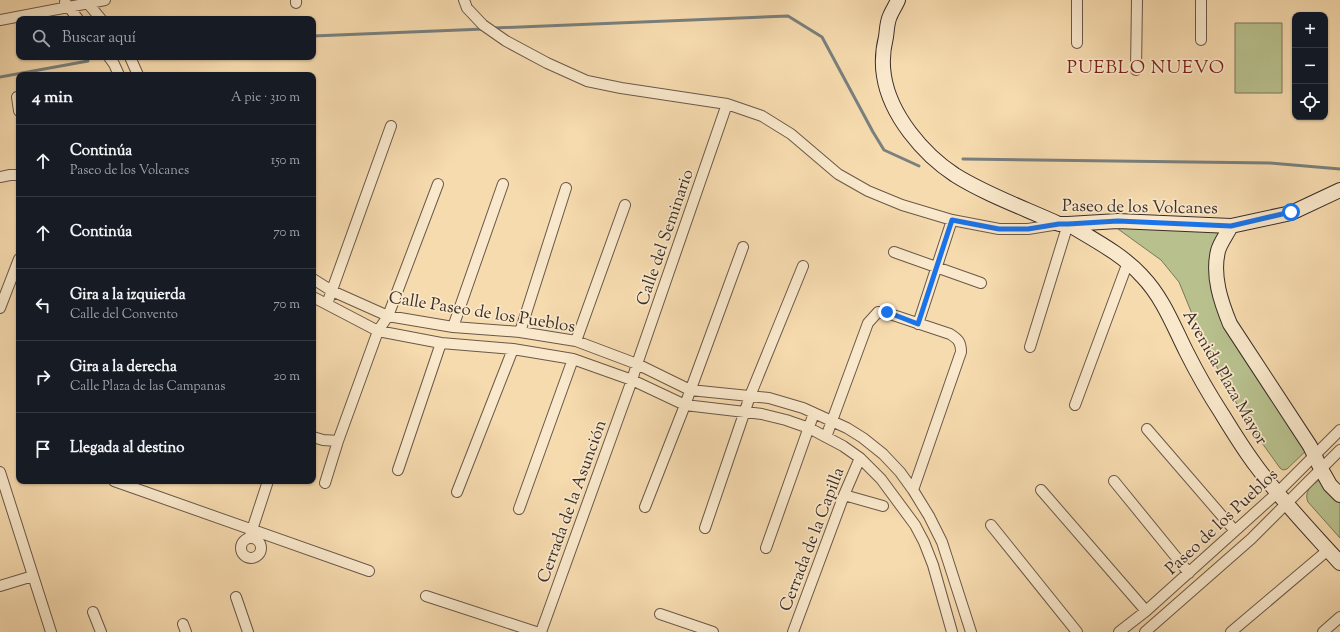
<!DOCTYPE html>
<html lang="es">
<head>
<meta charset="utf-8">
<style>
	:root { --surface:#171b24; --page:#20242c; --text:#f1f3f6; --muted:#9ea1a6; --line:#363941 }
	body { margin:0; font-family:"Sorts Mill Goudy",serif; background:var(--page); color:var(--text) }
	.controls { position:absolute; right:12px; top:12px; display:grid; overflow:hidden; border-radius:8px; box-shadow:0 1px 3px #0004 }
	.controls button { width:36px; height:36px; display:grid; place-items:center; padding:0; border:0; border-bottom:1px solid var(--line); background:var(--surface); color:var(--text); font:20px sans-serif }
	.stop { position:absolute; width:12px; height:12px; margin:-9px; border:3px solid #1a73e8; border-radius:50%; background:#fff }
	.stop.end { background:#1a73e8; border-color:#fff; box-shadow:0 1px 4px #0008 }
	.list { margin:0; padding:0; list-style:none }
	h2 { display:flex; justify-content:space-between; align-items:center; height:52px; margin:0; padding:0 16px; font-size:17px }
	h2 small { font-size:13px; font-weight:400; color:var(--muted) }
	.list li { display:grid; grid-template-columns:26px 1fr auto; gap:12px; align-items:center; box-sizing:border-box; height:72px; padding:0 16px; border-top:1px solid var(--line) }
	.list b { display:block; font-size:15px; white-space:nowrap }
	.list p { margin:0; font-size:13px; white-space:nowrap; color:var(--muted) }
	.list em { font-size:13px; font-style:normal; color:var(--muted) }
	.icon { flex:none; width:22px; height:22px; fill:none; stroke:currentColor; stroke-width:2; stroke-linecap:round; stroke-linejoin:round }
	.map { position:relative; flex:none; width:1340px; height:632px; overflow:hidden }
	.search { position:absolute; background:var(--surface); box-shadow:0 1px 3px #0004; left:16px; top:16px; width:300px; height:44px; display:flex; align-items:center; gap:10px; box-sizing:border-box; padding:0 14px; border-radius:8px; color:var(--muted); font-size:15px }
	.panel { position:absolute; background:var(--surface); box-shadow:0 1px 3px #0004; left:16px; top:72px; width:300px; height:412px; border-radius:8px }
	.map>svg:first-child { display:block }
</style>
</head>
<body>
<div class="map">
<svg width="1340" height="632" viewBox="0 0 1340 632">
	<rect width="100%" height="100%" fill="#f6dbaf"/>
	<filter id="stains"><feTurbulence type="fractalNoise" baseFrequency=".005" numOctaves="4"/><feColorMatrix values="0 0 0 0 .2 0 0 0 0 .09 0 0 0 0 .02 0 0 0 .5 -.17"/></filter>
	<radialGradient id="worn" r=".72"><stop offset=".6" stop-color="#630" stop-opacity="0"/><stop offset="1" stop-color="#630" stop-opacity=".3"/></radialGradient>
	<path fill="#b8c18e" stroke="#7a775b" d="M 1235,23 L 1282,23 L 1282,93 L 1235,93 Z
		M 1115,225 L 1223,230 L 1216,257 L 1232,317 L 1312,445 L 1287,469 L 1283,470 L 1280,468 L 1247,422 L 1224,381 L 1199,331 L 1179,282 L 1161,260 L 1118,229 Z
		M 1322,478 L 1340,493 L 1340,538 L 1308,502 C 1303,490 1314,484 1322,478 Z"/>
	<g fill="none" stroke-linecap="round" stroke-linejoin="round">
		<path stroke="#79807e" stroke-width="3" d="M 494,28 L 788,16 L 822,37 L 873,132 L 884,150 L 919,166
			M 313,36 L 484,29
			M 0,77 L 88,61
			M 963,159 L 1270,163 L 1340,169"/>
		<defs>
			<path id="street" d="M 85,0 L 101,19
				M 296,0 L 296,3
				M 464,0 L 467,8 L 483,25 L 506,41 L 547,63 L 587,81 L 621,88 L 727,104 L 762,116 L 791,134 L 838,174 L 868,191 L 902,205 L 952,220 L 999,229 L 1028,229 L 1059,224
				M 1201,0 L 1201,40
				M 65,2 L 78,19
				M 0,20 L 105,0
				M 1077,43 L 1077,0
				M 109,57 L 114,64 L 119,75
				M 130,57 L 138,75
				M 1136,70 L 1137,0
				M 17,97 L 19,111
				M 0,177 L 10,175 L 19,175
				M 894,252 L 981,283
				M 313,279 L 332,291 L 388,316 L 453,327 L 520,332 L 576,341 L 637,364 L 690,390 L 769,398 L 803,408 L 847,428 L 863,438 L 883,454 L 900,472 L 913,490 L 929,516 L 942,542 L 971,632
				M 313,297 L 378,331 L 441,343 L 513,349 L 573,359 L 632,380 L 685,405 L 762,414 L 786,420 L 809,428 L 843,446 L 860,458 L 881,479 L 915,525 L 924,542 L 933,565 L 952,632
				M 327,304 L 391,126
				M 0,308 L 19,259
				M 918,324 L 952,220
				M 453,327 L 503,184
				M 520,332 L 566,188
				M 576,341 L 625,205
				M 1030,347 L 1068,224
				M 1075,405 L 1128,262
				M 1147,429 L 1235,531
				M 313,437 L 323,440 L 338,441
				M 826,437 L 868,323 L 878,312 L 887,313 L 950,334 C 958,339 961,342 961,352 L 913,490
				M 398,470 L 441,343
				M 0,472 L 51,632
				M 114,481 L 369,571
				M 1114,481 L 1189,573
				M 325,483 L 338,441 L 378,331 L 388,316 L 438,184
				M 1041,490 L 1146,611
				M 457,492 L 513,349
				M 844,495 L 883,506
				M 645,507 L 685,405 L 743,247
				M 519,509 L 573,359
				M 991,525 L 1077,632
				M 705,528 L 750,396 L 803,266
				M 250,536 L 268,481
				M241 548a10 10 0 1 1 20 0a10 10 0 1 1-20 0Z
				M 766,548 L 814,413
				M 0,586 L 33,576
				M 426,596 L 536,632
				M 236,597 L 248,632
				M 93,612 L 101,632
				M 660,614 L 713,632
				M 183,624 L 186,632
				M 541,632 L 632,380 L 637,364 L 727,104
				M 793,632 L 844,495 L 860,458
				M 1119,632 L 1146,611 L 1277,493 L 1340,430
				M 1145,632 L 1251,539 L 1340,450
				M 1231,632 L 1328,550
				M 1323,632 L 1340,617"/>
			<path id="secondary" d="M 898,0 C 896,5 892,11 890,16 C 887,22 887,30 886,37 C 883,49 882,64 884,76 C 890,115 923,154 955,175 C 987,195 1024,208 1059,224 L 1068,224 L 1118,221 L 1231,226 L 1291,213 L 1340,190
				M 1068,224 C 1094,240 1122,254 1142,276 C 1163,298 1173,325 1186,351 C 1197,373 1209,394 1222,414 C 1233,432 1244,450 1257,467 C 1282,501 1312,532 1340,563
				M 1231,226 C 1227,234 1220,243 1218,251 C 1212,276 1221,302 1230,324 L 1310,446 L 1321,469 L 1330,485 L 1340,495"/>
		</defs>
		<use href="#street" stroke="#6a584a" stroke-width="12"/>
		<use href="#secondary" stroke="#3b2d28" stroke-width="16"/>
		<use href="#street" stroke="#f9e8cb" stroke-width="10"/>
		<use href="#secondary" stroke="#f9e8cb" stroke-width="14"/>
	</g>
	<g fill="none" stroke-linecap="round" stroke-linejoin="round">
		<path stroke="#1a73e8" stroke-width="5" d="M 887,312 L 918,324 L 952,220 L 999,229 L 1028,229 L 1059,224 L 1068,224 L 1118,221 L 1231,226 L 1291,212"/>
	</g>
	<g text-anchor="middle" stroke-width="3.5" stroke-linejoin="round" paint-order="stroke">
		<g font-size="17" fill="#3b2d28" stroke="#f9e8cb">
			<text transform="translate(1140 206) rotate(1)" y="6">Paseo de los Volcanes</text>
			<text transform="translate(664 237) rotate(-71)" y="6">Calle del Seminario</text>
			<text transform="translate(482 311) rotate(9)" y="6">Calle Paseo de los Pueblos</text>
			<text transform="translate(1226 377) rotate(60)" y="6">Avenida Plaza Mayor</text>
			<text transform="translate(571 501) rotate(-70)" y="6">Cerrada de la Asunción</text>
			<text transform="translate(1221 521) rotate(-43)" y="6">Paseo de los Pueblos</text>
			<text transform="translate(811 539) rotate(-69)" y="6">Cerrada de la Capilla</text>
		</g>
		<g font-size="18" letter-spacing="1" fill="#7a1f14" stroke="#f9e8cb">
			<text x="1146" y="73">PUEBLO NUEVO</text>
		</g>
	</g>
	<rect width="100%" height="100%" filter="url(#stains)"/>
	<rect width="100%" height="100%" fill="url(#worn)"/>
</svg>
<div class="controls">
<button>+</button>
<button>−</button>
<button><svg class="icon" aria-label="locate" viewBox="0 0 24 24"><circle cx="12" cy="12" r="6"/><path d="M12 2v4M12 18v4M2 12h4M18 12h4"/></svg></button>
</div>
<div class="stop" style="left:1291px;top:212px"></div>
<div class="stop end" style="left:887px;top:312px"></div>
<div class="search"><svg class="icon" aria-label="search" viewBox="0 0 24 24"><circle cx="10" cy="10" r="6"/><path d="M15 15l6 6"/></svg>Buscar aquí</div>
<section class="panel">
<h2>4 min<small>A pie · 310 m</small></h2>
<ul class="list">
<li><svg class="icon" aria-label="ahead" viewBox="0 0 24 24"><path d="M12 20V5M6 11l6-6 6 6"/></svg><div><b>Continúa</b><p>Paseo de los Volcanes</p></div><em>150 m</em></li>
<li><svg class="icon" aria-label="ahead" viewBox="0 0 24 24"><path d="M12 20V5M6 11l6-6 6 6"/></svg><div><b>Continúa</b></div><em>70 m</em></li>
<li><svg class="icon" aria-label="left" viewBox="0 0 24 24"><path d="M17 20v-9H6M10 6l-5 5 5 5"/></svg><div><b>Gira a la izquierda</b><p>Calle del Convento</p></div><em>70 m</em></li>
<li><svg class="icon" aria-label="right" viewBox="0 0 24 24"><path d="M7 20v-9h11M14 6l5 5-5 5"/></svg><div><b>Gira a la derecha</b><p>Calle Plaza de las Campanas</p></div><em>20 m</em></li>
<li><svg class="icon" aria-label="arrive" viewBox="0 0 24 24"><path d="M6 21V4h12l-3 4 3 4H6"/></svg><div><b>Llegada al destino</b></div></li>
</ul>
</section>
</div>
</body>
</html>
